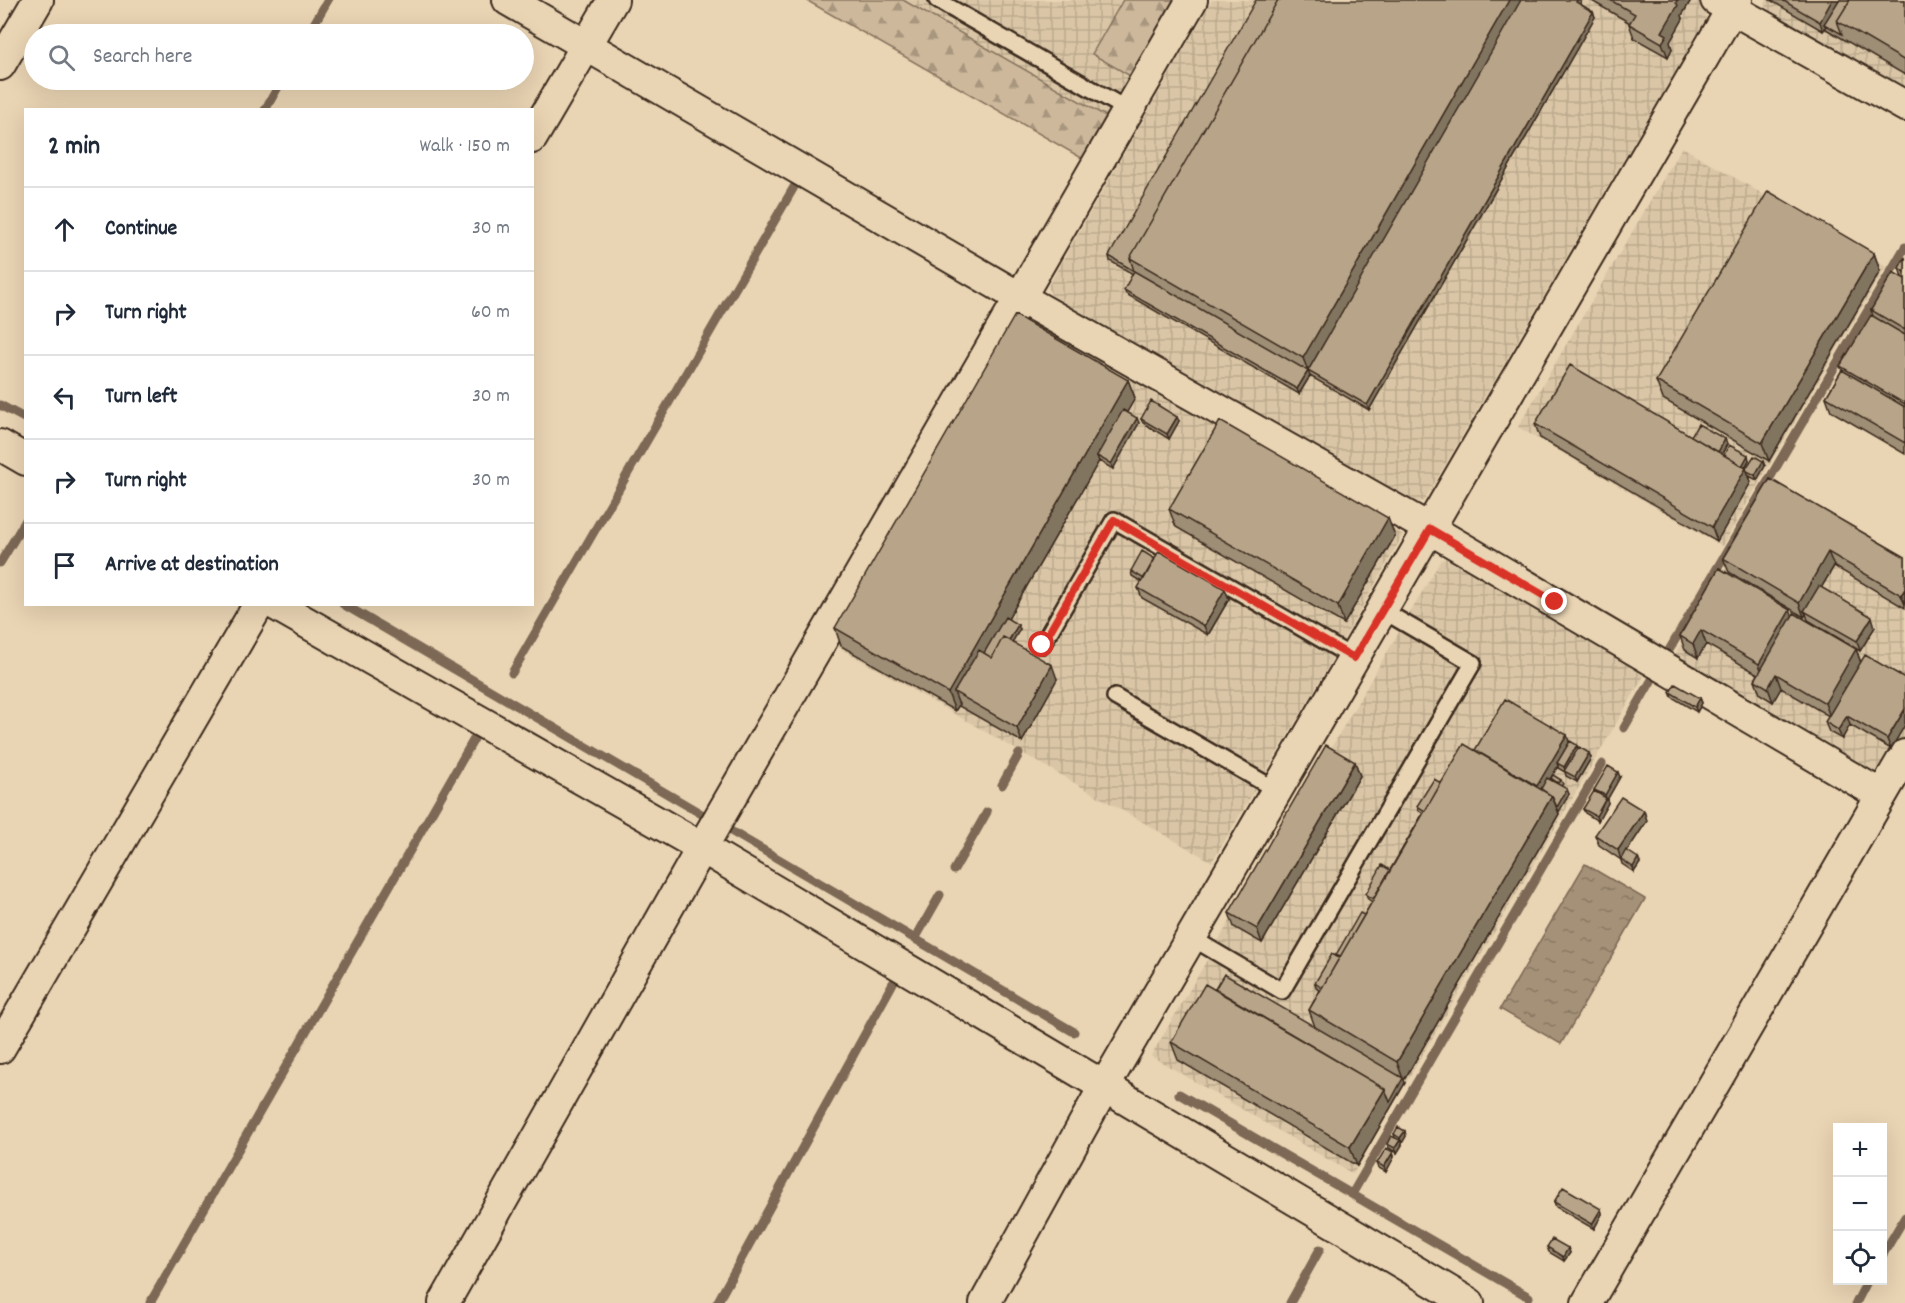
<!DOCTYPE html>
<html lang="en">
<head>
<meta charset="utf-8">
<style>
	:root { --surface:#fff; --page:#f2f2f3; --text:#1f2937; --muted:#747a83; --line:#e0e1e3 }
	body { margin:0; font-family:Dekko,sans-serif; background:var(--page); color:var(--text) }
	.controls { position:absolute; right:18px; bottom:18px; display:grid; overflow:hidden; border-radius:0px; box-shadow:0 6px 24px #0002 }
	.controls button { width:54px; height:54px; display:grid; place-items:center; padding:0; border:0; border-bottom:2px solid var(--line); background:var(--surface); color:var(--text); font:30px sans-serif }
	.stop { position:absolute; width:18px; height:18px; margin:-14px; border:4px solid #d93025; border-radius:50%; background:#fff }
	.stop.end { background:#d93025; border-color:#fff; box-shadow:0 2px 6px #0008 }
	.list { margin:0; padding:0; list-style:none }
	h2 { display:flex; justify-content:space-between; align-items:center; height:78px; margin:0; padding:0 24px; font-size:26px }
	h2 small { font-size:20px; font-weight:400; color:var(--muted) }
	.list li { display:grid; grid-template-columns:39px 1fr auto; gap:18px; align-items:center; box-sizing:border-box; height:84px; padding:0 24px; border-top:2px solid var(--line) }
	.list b { display:block; font-size:22px; white-space:nowrap }
	.list em { font-size:20px; font-style:normal; color:var(--muted) }
	.icon { flex:none; width:33px; height:33px; fill:none; stroke:currentColor; stroke-width:2; stroke-linecap:round; stroke-linejoin:round }
	.map { position:relative; flex:none; width:1905px; height:1303px; overflow:hidden }
	.search { position:absolute; background:var(--surface); box-shadow:0 6px 24px #0002; left:24px; top:24px; width:510px; height:66px; display:flex; align-items:center; gap:15px; box-sizing:border-box; padding:0 21px; border-radius:33px; color:var(--muted); font-size:22px }
	.panel { position:absolute; background:var(--surface); box-shadow:0 6px 24px #0002; left:24px; top:108px; width:510px; height:498px; border-radius:0px }
	.map>svg:first-child { display:block }
</style>
</head>
<body>
<div class="map">
<svg width="1905" height="1303" viewBox="0 0 1905 1303">
	<defs>
		<pattern id="industrial-grid" width="8" height="8" patternUnits="userSpaceOnUse" patternTransform="scale(1.5)"><rect width="8" height="8" fill="#dac6a6"/><path d="M0 4h8M4 0v8" fill="none" stroke="#bcaa8e"/></pattern>
		<pattern id="forest-firs" width="22" height="20" patternUnits="userSpaceOnUse" patternTransform="scale(1.5)"><rect width="22" height="20" fill="#cdb89b"/><path d="M5 1l3.5 6h-7zM16 11l3.5 6h-7z" fill="#a8967e"/></pattern>
		<pattern id="water-ripples" width="26" height="14" patternUnits="userSpaceOnUse" patternTransform="scale(1.5)"><rect width="26" height="14" fill="#a59178"/><path d="M2 4q2-2 4 0t4 0M15 11q2-2 4 0t4 0" fill="none" stroke="#887762"/></pattern>
	</defs>
	<rect width="100%" height="100%" fill="#e9d4b3"/>
	<filter id="ink" filterUnits="userSpaceOnUse"><feTurbulence type="fractalNoise" baseFrequency=".0167" numOctaves="2"/><feDisplacementMap in="SourceGraphic" scale="12" xChannelSelector="R" yChannelSelector="G"/><feConvolveMatrix kernelMatrix="1 2 1 2 8 2 1 2 1" color-interpolation-filters="sRGB"/></filter>
	<g filter="url(#ink)">
		<path fill="url(#industrial-grid)" d="M 806,0 L 1177,0 L 1085,160 Z
			M 1212,0 L 1696,0 L 1705,5 L 1706,19 L 1424,501 L 1410,503 L 1053,301 L 1048,286 Z
			M 1767,0 L 1905,0 L 1905,96 L 1768,15 L 1765,3 Z
			M 1682,147 L 1886,266 L 1722,546 L 1518,427 Z
			M 1022,315 L 1403,535 L 1310,698 L 1212,862 L 833,644 Z
			M 1772,487 L 1905,565 L 1905,737 L 1883,775 L 1871,778 L 1671,661 Z
			M 1454,556 L 1648,669 L 1353,1174 L 1151,1056 L 1441,560 Z"/>
		<path fill="url(#forest-firs)" stroke="#84715c" stroke-width="1.5" d="M 806,0 L 903,0 L 1109,118 L 1085,160 Z
			M 1123,0 L 1177,0 L 1132,77 L 1092,54 Z"/>
		<path fill="url(#water-ripples)" stroke="#7b6854" stroke-width="1.5" d="M 1585,864 L 1645,899 L 1561,1044 L 1500,1009 Z"/>
		<g fill="none" stroke-linecap="round" stroke-linejoin="round">
			<path stroke="#7b6854" stroke-width="9" d="M 308,34 L 328,0
				M 265,110 L 282,80
				M 0,405 L 26,419
				M 0,563 L 26,520
				M 343,604 L 1074,1032
				M 1668,652 L 1905,247
				M 512,673 L 794,187
				M 1624,728 L 1654,676
				M 1002,785 L 1019,754
				M 954,870 L 987,812
				M 915,939 L 940,895
				M 1179,1094 L 1529,1297
				M 1352,1194 L 1602,764
				M 1882,1256 L 1905,1217
				M 150,1303 L 474,739
				M 717,1303 L 893,983
				M 1290,1303 L 1320,1249
				M 1856,1303 L 1868,1280"/>
			<defs>
				<path id="lane" d="M 937,0 L 1128,110
					M 1042,645 L 1114,520 L 1354,658
					M 1115,697 L 1278,791
					M 1192,938 L 1282,991 L 1473,663 L 1382,610"/>
				<path id="street" d="M 508,0 L 1019,297 L 1430,529 L 1881,795
					M 1716,0 L 1905,106
					M 0,65 L 38,0
					M 532,138 L 613,0
					M 0,445 L 26,460
					M 274,604 L 701,847 L 1469,1303
					M 0,1048 L 259,604
					M 444,1303 L 708,837 L 1192,0
					M 985,1303 L 1104,1087 L 1737,0
					M 1587,1303 L 1905,755"/>
			</defs>
			<use href="#lane" stroke="#3b2a1e" stroke-width="20"/>
			<use href="#street" stroke="#3b2a1e" stroke-width="34"/>
			<use href="#lane" stroke="#e9d4b3" stroke-width="15"/>
			<use href="#street" stroke="#e9d4b3" stroke-width="30"/>
		</g>
		<path fill="#9e8e76" stroke="#3b2a1e" stroke-width="1.5" d="M 1590,0 L 1691,0 L 1682,15 L 1683,19 L 1670,42 L 1672,49 L 1668,57 L 1634,38 L 1629,24 L 1630,23 Z
			M 1770,0 L 1905,0 L 1905,75 L 1826,29 L 1826,27 L 1823,31 Z
			M 1580,4 L 1593,12 L 1595,17 L 1369,410 L 1310,376 L 1299,394 L 1126,294 L 1124,290 L 1133,274 L 1110,261 L 1109,256 Z
			M 1874,253 L 1880,271 L 1769,461 L 1663,399 L 1656,381 Z
			M 1905,257 L 1905,454 L 1831,411 L 1826,397 L 1842,370 L 1840,366 L 1873,316 L 1871,310 L 1902,277 L 1899,268 Z
			M 1128,380 L 1135,398 L 1127,412 L 1139,423 L 1113,469 L 1099,461 L 1008,619 L 1020,629 L 1012,642 L 1057,679 L 1022,742 L 959,706 L 959,705 L 955,711 L 841,646 L 835,628 Z
			M 1141,419 L 1179,421 L 1169,439 L 1143,423 Z
			M 1535,424 L 1691,436 L 1725,439 L 1727,444 L 1722,454 L 1724,455 L 1749,460 L 1745,468 L 1765,466 L 1757,480 L 1749,476 L 1751,482 L 1717,541 L 1540,438 Z
			M 1770,479 L 1905,557 L 1905,608 L 1834,566 L 1821,588 L 1875,627 L 1860,651 L 1808,620 L 1806,614 L 1804,617 L 1729,572 L 1723,558 Z
			M 1169,509 L 1395,536 L 1344,624 L 1176,527 Z
			M 1155,559 L 1225,589 L 1229,599 L 1208,635 L 1142,598 L 1138,588 L 1142,582 L 1132,576 L 1131,571 Z
			M 1719,568 L 1792,616 L 1856,649 L 1891,749 L 1850,725 L 1842,739 L 1829,732 L 1825,722 L 1829,716 L 1781,688 L 1773,702 L 1760,694 L 1755,680 L 1758,674 L 1706,644 L 1698,658 L 1685,650 L 1680,636 Z
			M 1670,692 L 1700,698 L 1702,703 L 1697,712 L 1672,697 Z
			M 1567,735 L 1569,742 L 1591,758 L 1577,782 L 1566,776 L 1565,772 L 1558,768 L 1558,766 L 1550,779 L 1552,780 L 1551,778 L 1561,780 L 1563,784 L 1561,786 L 1569,794 L 1558,812 L 1559,814 L 1404,1080 L 1405,1083 L 1357,1166 L 1178,1060 L 1171,1042 L 1214,989 L 1315,1027 L 1309,1010 L 1320,990 L 1316,988 L 1315,983 L 1337,957 L 1336,955 L 1364,915 L 1372,902 L 1368,899 L 1366,894 L 1390,870 L 1423,813 L 1419,811 L 1417,806 L 1475,750 Z
			M 1355,762 L 1360,776 L 1262,943 L 1234,927 L 1229,913 Z
			M 1620,777 L 1607,800 L 1608,803 L 1598,821 L 1585,813 L 1583,809 L 1595,792 L 1594,790 Z
			M 1644,811 L 1647,821 L 1627,851 L 1640,863 L 1634,872 L 1622,864 L 1621,860 L 1599,845 L 1595,835 Z
			M 1394,1134 L 1406,1136 L 1402,1143 L 1401,1142 L 1402,1145 L 1397,1153 L 1389,1148 L 1387,1144 L 1395,1138 Z
			M 1393,1152 L 1394,1157 L 1386,1172 L 1379,1168 L 1377,1163 Z
			M 1554,1202 L 1601,1209 L 1602,1214 L 1594,1229 L 1556,1207 Z
			M 1547,1247 L 1568,1248 L 1570,1253 L 1564,1261 L 1549,1252 Z"/>
		<path fill="#817460" stroke="#3b2a1e" stroke-width="1.5" d="M 1509,0 L 1526,0 L 1308,371 L 1303,358 Z
			M 1577,0 L 1582,0 L 1578,7 L 1576,2 Z
			M 1677,0 L 1691,0 L 1682,15 L 1683,19 L 1670,42 L 1672,49 L 1668,57 L 1662,43 L 1662,32 Z
			M 1832,0 L 1842,0 L 1824,24 L 1826,27 L 1823,31 L 1820,22 Z
			M 1593,12 L 1595,17 L 1369,410 L 1367,405 Z
			M 1874,253 L 1880,271 L 1769,461 L 1762,443 Z
			M 1308,371 L 1310,376 L 1299,394 L 1297,389 Z
			M 1128,380 L 1135,398 L 1101,458 L 1097,456 L 1099,461 L 985,659 L 954,692 L 959,705 L 955,711 L 948,693 Z
			M 1177,417 L 1179,421 L 1169,439 L 1167,434 Z
			M 1137,418 L 1139,423 L 1113,469 L 1111,464 Z
			M 1725,439 L 1727,444 L 1720,457 L 1718,452 Z
			M 1748,455 L 1749,460 L 1743,471 L 1742,466 Z
			M 1763,461 L 1765,466 L 1757,480 L 1755,475 Z
			M 1746,468 L 1751,482 L 1717,541 L 1712,527 Z
			M 1388,518 L 1395,536 L 1344,624 L 1338,606 Z
			M 1828,552 L 1834,566 L 1807,612 L 1804,611 L 1806,614 L 1804,617 L 1799,603 Z
			M 1225,589 L 1229,599 L 1208,635 L 1204,626 Z
			M 1905,589 L 1905,605 L 1901,595 Z
			M 1790,610 L 1796,624 L 1764,678 L 1759,664 Z
			M 1872,617 L 1875,627 L 1860,651 L 1857,641 Z
			M 1018,625 L 1020,629 L 996,670 L 995,665 Z
			M 1701,630 L 1706,644 L 1698,658 L 1693,644 Z
			M 1856,649 L 1861,663 L 1830,717 L 1825,703 Z
			M 1052,665 L 1057,679 L 1022,742 L 1017,728 Z
			M 1776,674 L 1781,688 L 1773,702 L 1768,688 Z
			M 1700,698 L 1702,703 L 1697,712 L 1695,707 Z
			M 1905,709 L 1905,725 L 1891,749 L 1887,739 Z
			M 1847,716 L 1850,725 L 1842,739 L 1838,730 Z
			M 1567,735 L 1570,745 L 1557,763 L 1558,766 L 1539,797 L 1534,790 Z
			M 1577,745 L 1578,750 L 1566,772 L 1564,767 Z
			M 1589,753 L 1591,758 L 1577,782 L 1575,777 Z
			M 1355,762 L 1360,776 L 1262,943 L 1257,929 Z
			M 1618,772 L 1620,777 L 1607,800 L 1608,803 L 1598,821 L 1596,816 L 1606,799 L 1605,795 Z
			M 1567,789 L 1569,794 L 1559,812 L 1557,807 Z
			M 1552,796 L 1559,814 L 1404,1080 L 1405,1083 L 1357,1166 L 1350,1147 L 1385,1089 L 1403,1079 L 1397,1062 Z
			M 1644,811 L 1647,821 L 1621,860 L 1618,850 Z
			M 1638,858 L 1640,863 L 1634,872 L 1633,867 Z
			M 1405,1131 L 1406,1136 L 1402,1143 L 1400,1138 Z
			M 1400,1140 L 1402,1145 L 1397,1153 L 1395,1148 Z
			M 1393,1152 L 1394,1157 L 1386,1172 L 1384,1167 Z
			M 1601,1209 L 1602,1214 L 1594,1229 L 1592,1224 Z
			M 1568,1248 L 1570,1253 L 1564,1261 L 1563,1257 Z"/>
		<path fill="#b8a589" stroke="#3b2a1e" stroke-width="1.5" d="M 1256,0 L 1278,0 L 1130,258 L 1134,271 L 1109,256 Z
			M 1278,0 L 1509,0 L 1303,358 L 1130,258 Z
			M 1521,0 L 1577,0 L 1576,2 L 1593,12 L 1367,405 L 1308,371 Z
			M 1610,0 L 1677,0 L 1676,3 L 1678,5 L 1662,32 L 1667,35 L 1662,43 L 1629,24 L 1635,14 Z
			M 1782,0 L 1832,0 L 1820,22 Z
			M 1839,0 L 1850,0 L 1837,21 L 1842,34 L 1824,24 Z
			M 1850,0 L 1905,0 L 1905,61 L 1837,21 Z
			M 1768,191 L 1874,253 L 1762,443 L 1656,381 Z
			M 1905,257 L 1905,272 L 1899,268 Z
			M 1134,271 L 1308,371 L 1297,389 L 1124,290 Z
			M 1893,272 L 1905,279 L 1905,330 L 1871,310 Z
			M 1015,315 L 1128,380 L 948,693 L 835,628 Z
			M 1871,315 L 1905,335 L 1905,404 L 1840,366 Z
			M 1570,365 L 1746,468 L 1712,527 L 1535,424 Z
			M 1842,370 L 1905,407 L 1905,443 L 1826,397 Z
			M 1151,401 L 1177,417 L 1167,434 L 1141,419 Z
			M 1123,410 L 1137,418 L 1111,464 L 1097,456 Z
			M 1220,421 L 1388,518 L 1338,606 L 1169,509 Z
			M 1698,424 L 1725,439 L 1718,452 L 1691,436 Z
			M 1729,445 L 1748,455 L 1742,466 L 1724,455 Z
			M 1754,456 L 1763,461 L 1755,475 L 1747,471 L 1746,468 L 1745,470 Z
			M 1770,479 L 1905,557 L 1905,589 L 1901,595 L 1828,552 L 1799,603 L 1723,558 Z
			M 1142,551 L 1155,559 L 1144,579 L 1131,571 Z
			M 1159,551 L 1225,589 L 1204,626 L 1138,588 Z
			M 1719,568 L 1790,610 L 1759,664 L 1701,630 L 1693,644 L 1680,636 Z
			M 1819,586 L 1872,617 L 1857,641 L 1804,611 Z
			M 1794,613 L 1856,649 L 1825,703 L 1776,674 L 1768,688 L 1755,680 Z
			M 1005,617 L 1018,625 L 1009,640 L 1003,637 L 992,658 L 984,653 Z
			M 1003,637 L 1052,665 L 1017,728 L 954,692 L 979,650 L 992,658 Z
			M 1865,655 L 1905,678 L 1905,709 L 1887,739 L 1847,716 L 1838,730 L 1825,722 Z
			M 1675,684 L 1700,698 L 1695,707 L 1670,692 Z
			M 1505,699 L 1567,735 L 1537,786 L 1475,750 Z
			M 1570,741 L 1577,745 L 1564,767 L 1557,763 Z
			M 1464,744 L 1552,796 L 1397,1062 L 1309,1010 Z
			M 1326,745 L 1355,762 L 1257,929 L 1229,913 Z
			M 1579,747 L 1589,753 L 1575,777 L 1564,771 Z
			M 1608,766 L 1618,772 L 1605,795 L 1594,790 Z
			M 1553,775 L 1561,780 L 1558,783 L 1551,778 Z
			M 1547,778 L 1567,789 L 1557,807 L 1552,796 L 1541,789 Z
			M 1434,779 L 1441,783 L 1425,811 L 1417,806 Z
			M 1594,791 L 1606,798 L 1596,816 L 1583,809 Z
			M 1621,797 L 1644,811 L 1618,850 L 1595,835 Z
			M 1626,850 L 1638,858 L 1633,867 L 1621,859 Z
			M 1382,865 L 1390,870 L 1373,899 L 1366,894 Z
			M 1360,913 L 1364,915 L 1340,957 L 1336,955 Z
			M 1332,954 L 1339,958 L 1322,988 L 1315,983 Z
			M 1224,974 L 1403,1078 L 1390,1102 L 1385,1089 L 1215,989 Z
			M 1205,984 L 1385,1089 L 1350,1147 L 1171,1042 Z
			M 1398,1127 L 1405,1131 L 1400,1138 L 1394,1134 Z
			M 1391,1136 L 1400,1140 L 1395,1148 L 1387,1144 Z
			M 1386,1148 L 1393,1152 L 1384,1167 L 1377,1163 Z
			M 1563,1187 L 1601,1209 L 1592,1224 L 1554,1202 Z
			M 1552,1239 L 1568,1248 L 1563,1257 L 1547,1247 Z"/>
	</g>
	<g fill="none" stroke-linecap="round" stroke-linejoin="round" filter="url(#ink)">
		<path stroke="#d93025" stroke-width="8" d="M 1042,645 L 1114,520 L 1354,658 L 1430,529 L 1555,602"/>
	</g>
</svg>
<div class="controls">
<button>+</button>
<button>−</button>
<button><svg class="icon" aria-label="locate" viewBox="0 0 24 24"><circle cx="12" cy="12" r="6"/><path d="M12 2v4M12 18v4M2 12h4M18 12h4"/></svg></button>
</div>
<div class="stop" style="left:1042px;top:645px"></div>
<div class="stop end" style="left:1555px;top:602px"></div>
<div class="search"><svg class="icon" aria-label="search" viewBox="0 0 24 24"><circle cx="10" cy="10" r="6"/><path d="M15 15l6 6"/></svg>Search here</div>
<section class="panel">
<h2>2 min<small>Walk · 150 m</small></h2>
<ul class="list">
<li><svg class="icon" aria-label="ahead" viewBox="0 0 24 24"><path d="M12 20V5M6 11l6-6 6 6"/></svg><div><b>Continue</b></div><em>30 m</em></li>
<li><svg class="icon" aria-label="right" viewBox="0 0 24 24"><path d="M7 20v-9h11M14 6l5 5-5 5"/></svg><div><b>Turn right</b></div><em>60 m</em></li>
<li><svg class="icon" aria-label="left" viewBox="0 0 24 24"><path d="M17 20v-9H6M10 6l-5 5 5 5"/></svg><div><b>Turn left</b></div><em>30 m</em></li>
<li><svg class="icon" aria-label="right" viewBox="0 0 24 24"><path d="M7 20v-9h11M14 6l5 5-5 5"/></svg><div><b>Turn right</b></div><em>30 m</em></li>
<li><svg class="icon" aria-label="arrive" viewBox="0 0 24 24"><path d="M6 21V4h12l-3 4 3 4H6"/></svg><div><b>Arrive at destination</b></div></li>
</ul>
</section>
</div>
</body>
</html>
